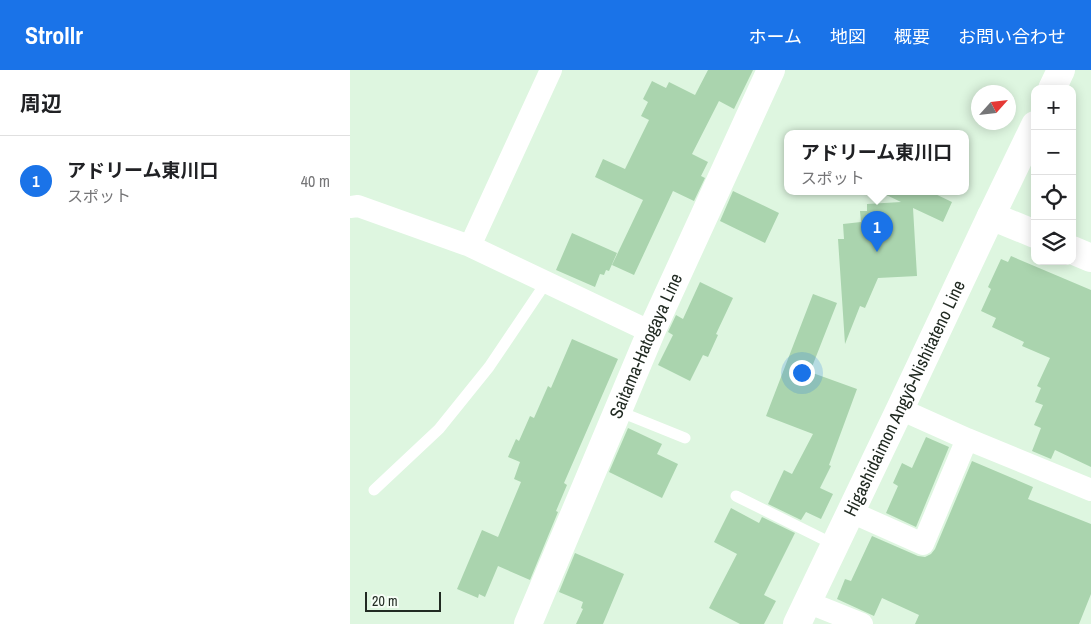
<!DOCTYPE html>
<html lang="ja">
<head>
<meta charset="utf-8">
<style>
	:root { --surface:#fff; --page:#f2f2f2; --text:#202124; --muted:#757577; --line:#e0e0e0; --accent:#1a73e8 }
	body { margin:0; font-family:"Archivo Narrow","Noto Sans JP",sans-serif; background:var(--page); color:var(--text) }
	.controls { position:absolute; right:15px; top:15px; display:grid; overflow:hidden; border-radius:10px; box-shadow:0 2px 12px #0003 }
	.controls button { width:45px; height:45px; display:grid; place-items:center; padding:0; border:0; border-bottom:1px solid var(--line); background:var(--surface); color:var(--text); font:25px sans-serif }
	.compass { position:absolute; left:621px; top:15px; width:45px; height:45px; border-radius:50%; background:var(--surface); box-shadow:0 2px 12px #0003; rotate:63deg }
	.scale { position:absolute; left:15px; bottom:12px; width:76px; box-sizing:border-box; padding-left:5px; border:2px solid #212a22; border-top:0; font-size:14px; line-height:18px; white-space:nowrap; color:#212a22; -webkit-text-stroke:4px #f5fef6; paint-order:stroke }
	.you { position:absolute; left:451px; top:302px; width:18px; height:18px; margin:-12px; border:4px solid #fff; border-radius:50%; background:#1a73e8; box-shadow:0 0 0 8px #1a73e833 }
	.badge { display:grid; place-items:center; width:32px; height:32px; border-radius:50%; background:var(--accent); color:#fff; font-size:16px; font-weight:700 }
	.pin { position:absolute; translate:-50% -41px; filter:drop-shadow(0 1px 2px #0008) }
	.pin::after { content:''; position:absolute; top:26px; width:18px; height:15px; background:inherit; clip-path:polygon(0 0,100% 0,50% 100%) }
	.popup { position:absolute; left:434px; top:60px; width:185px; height:65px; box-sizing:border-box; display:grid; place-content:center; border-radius:10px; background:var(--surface); filter:drop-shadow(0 1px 4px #0005); font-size:16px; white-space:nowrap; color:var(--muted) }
	.popup b { font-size:19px; color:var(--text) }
	.popup::after { content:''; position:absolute; left:50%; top:100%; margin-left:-10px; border:10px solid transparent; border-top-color:var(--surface) }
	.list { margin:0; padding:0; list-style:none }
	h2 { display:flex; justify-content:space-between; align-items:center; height:65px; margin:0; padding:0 20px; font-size:21px }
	h2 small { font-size:16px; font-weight:400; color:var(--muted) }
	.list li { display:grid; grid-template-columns:32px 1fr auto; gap:15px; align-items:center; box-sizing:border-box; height:90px; padding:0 20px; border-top:1px solid var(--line) }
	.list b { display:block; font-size:19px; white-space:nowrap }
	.list p { margin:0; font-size:16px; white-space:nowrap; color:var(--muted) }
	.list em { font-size:16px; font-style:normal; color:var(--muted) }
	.icon { flex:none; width:28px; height:28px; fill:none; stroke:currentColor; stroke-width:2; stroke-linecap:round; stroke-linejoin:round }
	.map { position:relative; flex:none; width:741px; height:554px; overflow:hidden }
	header { display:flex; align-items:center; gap:30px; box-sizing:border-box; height:70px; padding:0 25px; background:var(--accent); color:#fff }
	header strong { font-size:24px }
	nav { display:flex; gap:28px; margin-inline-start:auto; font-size:18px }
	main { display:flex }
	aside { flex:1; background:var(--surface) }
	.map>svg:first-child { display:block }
</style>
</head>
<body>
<header>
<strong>Strollr</strong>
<nav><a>ホーム</a><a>地図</a><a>概要</a><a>お問い合わせ</a></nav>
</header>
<main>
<aside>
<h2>周辺<small></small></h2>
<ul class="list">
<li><span class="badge">1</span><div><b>アドリーム東川口</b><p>スポット</p></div><em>40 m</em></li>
</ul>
</aside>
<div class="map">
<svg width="741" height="554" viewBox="0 0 741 554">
	<rect width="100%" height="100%" fill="#def6e0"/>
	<path fill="#aad4ae" d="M 358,0 L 403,0 L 384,39 L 369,31 L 342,84 L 358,92 L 351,106 L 355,108 L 344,131 L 323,121 L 284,205 L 262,195 L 293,130 L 245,107 L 253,89 L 275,99 L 299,50 L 291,46 L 298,32 L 293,29 L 302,11 L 316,18 L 319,12 L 345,25 Z
		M 383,121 L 429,143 L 415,173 L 370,151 Z
		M 528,121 L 579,121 L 602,132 L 593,152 L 563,138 L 567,206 L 528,208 L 515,238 L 510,236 L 495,274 L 488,169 L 494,169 L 493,154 L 511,152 L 510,141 L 517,141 L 517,134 L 551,132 Z
		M 222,163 L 267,183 L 259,201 L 256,200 L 254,205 L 250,204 L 245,217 L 206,200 Z
		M 661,186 L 741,220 L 741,397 L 705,380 L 701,389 L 682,381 L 691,358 L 684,355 L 693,335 L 685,332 L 691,318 L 687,316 L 700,288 L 672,276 L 674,272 L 642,257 L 646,248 L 631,241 L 641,219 L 638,217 L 651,189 L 658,192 Z
		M 350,212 L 383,228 L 366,264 L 368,265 L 358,287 L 353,285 L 340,311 L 308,295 L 323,265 L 318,262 L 326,245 L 333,249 Z
		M 463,224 L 487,233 L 460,302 L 507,319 L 479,395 L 481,396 L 470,418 L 483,424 L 471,449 L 456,442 L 451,450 L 418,434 L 434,400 L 442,404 L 463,364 L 416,346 Z
		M 222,269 L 268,289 L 214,413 L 217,415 L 206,441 L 208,442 L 180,510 L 148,496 L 135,527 L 129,524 L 128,528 L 107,519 L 132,460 L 148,467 L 171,412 L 164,409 L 170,392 L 158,387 L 166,369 L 169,371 L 180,346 L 184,348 L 198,316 L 201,318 Z
		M 278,358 L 312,374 L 307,384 L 328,394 L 312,428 L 259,402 Z
		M 576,367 L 599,377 L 566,457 L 536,443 L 548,416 L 543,413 L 552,393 L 562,398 Z
		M 622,391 L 683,417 L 678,429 L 741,454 L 741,524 L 729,554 L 565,554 L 569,545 L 532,528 L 524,546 L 487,529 L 495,509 L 501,511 L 522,466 L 568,486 L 575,487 L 581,484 L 585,479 Z
		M 381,438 L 409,453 L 412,447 L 445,463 L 414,525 L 426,531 L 414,554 L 390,554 L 359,538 L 387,484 L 364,472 Z
		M 225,483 L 274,504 L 253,554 L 226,554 L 233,539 L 231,538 L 233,532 L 209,522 Z"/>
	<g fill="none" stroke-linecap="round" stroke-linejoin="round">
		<path stroke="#fff" stroke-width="11" d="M 268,341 L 335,368
			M 24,420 L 89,359 L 139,297 L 197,211
			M 386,426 L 485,475"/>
		<path stroke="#fff" stroke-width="22" d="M 0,137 L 8,136 L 120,176 L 301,262
			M 120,176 L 201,0
			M 550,339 L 617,369 L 741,420
			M 501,442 L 573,474 L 617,369
			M 457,532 L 512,554"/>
		<path stroke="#fff" stroke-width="28" d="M 702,19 L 711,0
			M 641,146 L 685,55"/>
		<g stroke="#fff" stroke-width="28">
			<path d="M 722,180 L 741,188"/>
			<path id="s1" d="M 178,554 L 301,262 L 421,0"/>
			<path id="s2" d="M 447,554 L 550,339 L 641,146 L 685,164"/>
		</g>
	</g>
	<g text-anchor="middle" stroke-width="4" stroke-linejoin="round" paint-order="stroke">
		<g font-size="18" fill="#212a22" stroke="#f5fef6">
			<text dy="6" stroke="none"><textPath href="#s1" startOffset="302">Saitama-Hatogaya Line</textPath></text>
			<text dy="6" stroke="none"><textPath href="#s2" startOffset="250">Higashidaimon Angyō-Nishitateno Line</textPath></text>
		</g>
	</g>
</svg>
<div class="controls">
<button>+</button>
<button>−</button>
<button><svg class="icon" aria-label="locate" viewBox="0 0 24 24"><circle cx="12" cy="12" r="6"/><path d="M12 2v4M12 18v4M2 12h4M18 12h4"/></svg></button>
<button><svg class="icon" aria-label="layers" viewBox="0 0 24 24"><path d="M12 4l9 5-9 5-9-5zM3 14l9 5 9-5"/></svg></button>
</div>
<svg class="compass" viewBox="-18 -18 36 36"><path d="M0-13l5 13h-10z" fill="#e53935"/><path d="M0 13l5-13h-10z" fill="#757577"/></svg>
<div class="scale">20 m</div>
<div class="you"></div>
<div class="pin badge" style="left:527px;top:182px">1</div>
<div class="popup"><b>アドリーム東川口</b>スポット</div>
</div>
</main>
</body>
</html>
